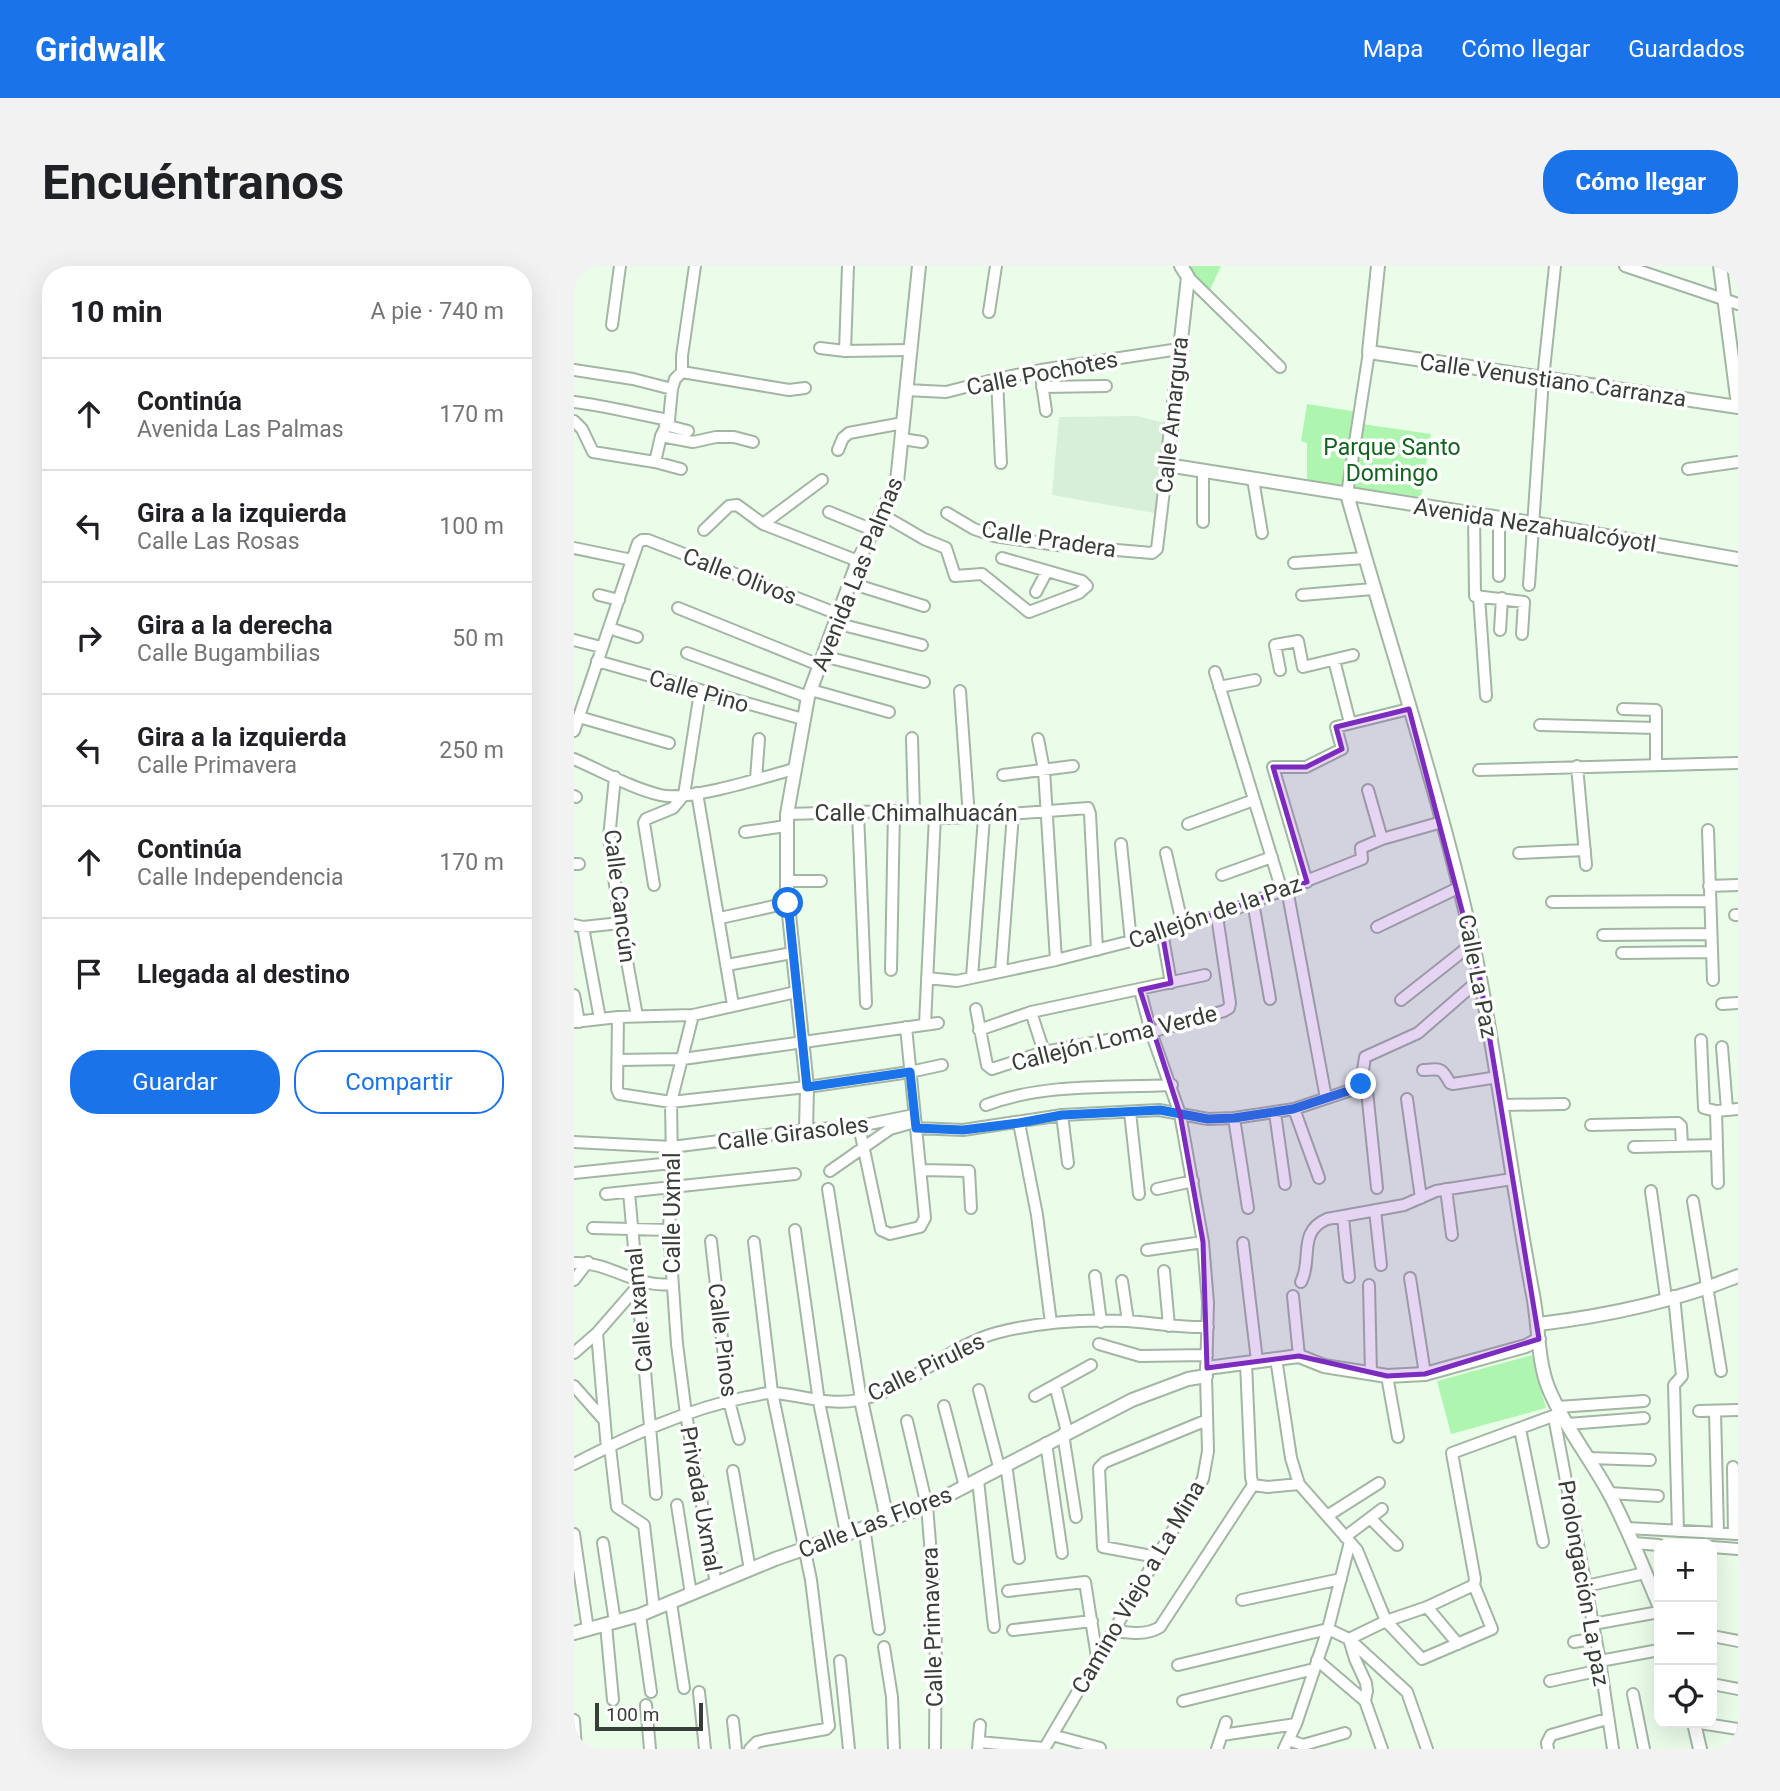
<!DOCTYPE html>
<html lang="es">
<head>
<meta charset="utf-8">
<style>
	:root { --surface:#fff; --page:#f2f2f2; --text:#202124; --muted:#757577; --line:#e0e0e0; --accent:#1a73e8 }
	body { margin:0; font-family:Roboto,sans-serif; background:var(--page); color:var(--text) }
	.controls { position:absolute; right:21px; bottom:21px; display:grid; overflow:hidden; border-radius:14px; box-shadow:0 7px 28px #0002 }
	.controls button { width:63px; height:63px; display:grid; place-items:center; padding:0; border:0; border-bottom:2px solid var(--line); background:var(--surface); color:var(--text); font:35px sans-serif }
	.scale { position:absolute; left:21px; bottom:18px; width:108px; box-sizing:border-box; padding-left:7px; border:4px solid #373e37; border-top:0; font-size:19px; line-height:24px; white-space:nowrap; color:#373e37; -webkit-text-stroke:5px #fff; paint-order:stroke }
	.stop { position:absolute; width:21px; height:21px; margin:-16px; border:5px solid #1a73e8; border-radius:50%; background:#fff }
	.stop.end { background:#1a73e8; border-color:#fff; box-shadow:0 2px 7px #0008 }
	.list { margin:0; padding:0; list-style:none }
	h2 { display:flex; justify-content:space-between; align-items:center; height:91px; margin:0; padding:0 28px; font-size:30px }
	h2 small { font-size:23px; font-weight:400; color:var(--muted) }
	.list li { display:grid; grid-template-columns:46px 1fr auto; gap:21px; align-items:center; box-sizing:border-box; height:112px; padding:0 28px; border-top:2px solid var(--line) }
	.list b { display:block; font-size:26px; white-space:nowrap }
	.list p { margin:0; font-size:23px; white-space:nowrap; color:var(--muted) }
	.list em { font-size:23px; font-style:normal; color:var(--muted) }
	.actions { display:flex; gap:14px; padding:21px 28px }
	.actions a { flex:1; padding:16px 0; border:2px solid var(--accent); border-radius:28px; text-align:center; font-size:24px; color:var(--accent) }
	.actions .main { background:var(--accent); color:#fff }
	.icon { flex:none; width:38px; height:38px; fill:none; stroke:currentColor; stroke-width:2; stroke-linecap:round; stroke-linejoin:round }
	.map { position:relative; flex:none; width:1164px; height:1483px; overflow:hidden; border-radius:28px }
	header { display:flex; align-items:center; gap:42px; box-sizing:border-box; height:98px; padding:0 35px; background:var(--accent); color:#fff }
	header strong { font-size:33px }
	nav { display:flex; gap:38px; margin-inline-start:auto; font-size:24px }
	.intro { display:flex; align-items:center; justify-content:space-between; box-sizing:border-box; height:168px; padding:0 42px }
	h1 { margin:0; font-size:49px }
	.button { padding:18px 32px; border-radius:28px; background:var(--accent); color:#fff; font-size:24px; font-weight:700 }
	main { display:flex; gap:42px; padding:0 42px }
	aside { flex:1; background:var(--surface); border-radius:28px; box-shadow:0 7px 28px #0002 }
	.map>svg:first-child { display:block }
</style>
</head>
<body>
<header>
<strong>Gridwalk</strong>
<nav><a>Mapa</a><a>Cómo llegar</a><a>Guardados</a></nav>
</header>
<div class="intro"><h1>Encuéntranos</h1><a class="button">Cómo llegar</a></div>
<main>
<aside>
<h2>10 min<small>A pie · 740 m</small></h2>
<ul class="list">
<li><svg class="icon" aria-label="ahead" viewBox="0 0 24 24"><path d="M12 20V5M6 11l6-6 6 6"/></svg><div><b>Continúa</b><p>Avenida Las Palmas</p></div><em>170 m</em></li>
<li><svg class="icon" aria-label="left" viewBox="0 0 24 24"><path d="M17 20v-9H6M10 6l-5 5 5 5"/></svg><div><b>Gira a la izquierda</b><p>Calle Las Rosas</p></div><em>100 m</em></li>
<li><svg class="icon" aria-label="right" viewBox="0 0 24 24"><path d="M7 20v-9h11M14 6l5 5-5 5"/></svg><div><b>Gira a la derecha</b><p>Calle Bugambilias</p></div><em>50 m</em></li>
<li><svg class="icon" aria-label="left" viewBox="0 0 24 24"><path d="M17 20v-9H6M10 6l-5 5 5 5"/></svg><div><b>Gira a la izquierda</b><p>Calle Primavera</p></div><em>250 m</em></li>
<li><svg class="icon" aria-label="ahead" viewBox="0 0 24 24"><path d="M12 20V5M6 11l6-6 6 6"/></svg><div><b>Continúa</b><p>Calle Independencia</p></div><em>170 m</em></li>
<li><svg class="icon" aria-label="arrive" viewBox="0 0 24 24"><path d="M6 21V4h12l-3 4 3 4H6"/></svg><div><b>Llegada al destino</b></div></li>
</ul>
<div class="actions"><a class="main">Guardar</a><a>Compartir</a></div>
</aside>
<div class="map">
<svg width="1164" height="1483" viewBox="0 0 1164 1483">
	<rect width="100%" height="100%" fill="#e9fde9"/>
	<path fill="#d6efd6" d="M 563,150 L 595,158 L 586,248 L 478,229 L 485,151 Z"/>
	<path fill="#aef6b0" d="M 612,0 L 647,0 L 635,26 Z
		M 733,138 L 784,146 L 772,222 L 733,216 L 733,177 L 727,175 Z
		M 788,158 L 857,168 L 847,231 L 778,221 Z
		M 958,1089 L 972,1142 L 877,1168 L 863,1115 Z"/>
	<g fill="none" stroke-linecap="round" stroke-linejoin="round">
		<defs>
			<path id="minor" d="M 1051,0 L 1164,38
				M 614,11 L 706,101
				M 415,46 L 422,0
				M 38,59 L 46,0
				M 246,82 L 271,85 L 335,84
				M 271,85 L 274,0
				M 0,104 L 59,113 L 98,123 L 101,113 L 108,106 L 215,124 L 231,122
				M 108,106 L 108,90 L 121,0
				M 423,113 L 427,197
				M 468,117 L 472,145
				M 468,121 L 532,120
				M 332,124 L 372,126 L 423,113 L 467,104 L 605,83
				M 0,136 C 32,140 63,148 95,154
				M 0,155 L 8,163 L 19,186 L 81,196 L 107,203
				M 91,159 L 114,165
				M 87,170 L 119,176 L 142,171 L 160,171 L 179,176
				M 328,173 L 348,176
				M 264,184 L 269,172 L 275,167 L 329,157
				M 81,196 L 87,170 L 95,154 L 98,123
				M 1114,203 L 1164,196
				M 629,205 L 629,256
				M 679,213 L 688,267
				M 773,228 L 795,86
				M 255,246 L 299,264
				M 373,247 L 400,263 L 420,270 L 483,279 L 578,287 L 583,283 L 593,199
				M 307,248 L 350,273 L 372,282 L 381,310 L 408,308 L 455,346 L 505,327 L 513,320 L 508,315 L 428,292
				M 900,248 L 901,330 L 950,336 L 948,368
				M 925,252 L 925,310
				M 189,258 L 248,214
				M 130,264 L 155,240 L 163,239 L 189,258 L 284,295
				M 0,282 L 58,294
				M 720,297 L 791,292
				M 276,317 L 350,340
				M 955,319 L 969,113 L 981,0
				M 462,326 L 473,305
				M 25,329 L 45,334
				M 728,329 L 799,323
				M 905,330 L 912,430
				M 104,342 L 245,399
				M 261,357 L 348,379
				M 35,362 L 63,371
				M 926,364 L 928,332
				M 0,374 L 27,381
				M 113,387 L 234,431
				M 249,390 L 350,416
				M 760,394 L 776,457
				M 23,395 L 229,453
				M 706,404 L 701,379 L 724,375 L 729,401 L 779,389
				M 641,406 L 708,625
				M 645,421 L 681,414
				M 237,424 L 315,446
				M 386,425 L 395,551
				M 1049,443 L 1082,444 L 1082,498
				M 5,451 L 95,477
				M 966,459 L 1082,462
				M 0,465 L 58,294 L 64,277 L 68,274 L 74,274 L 264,348
				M 338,472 L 340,546
				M 464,473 L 470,504 L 482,694
				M 0,493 C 28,505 57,522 86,529 C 113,536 190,511 220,503
				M 1003,500 L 1012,599
				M 905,504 L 1164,497
				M 429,509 L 499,500
				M 41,511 L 35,572 L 46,657 L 63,750
				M 182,513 L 185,473
				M 794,524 L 808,573
				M 123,527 L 159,739
				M 0,530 L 2,531
				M 284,547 L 292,737
				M 213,548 L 320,545 L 374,552 L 395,551 L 514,542 L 516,548 L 523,684
				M 614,558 L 680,534
				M 1134,564 L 1139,714
				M 171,566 L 212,560
				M 547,578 L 557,675
				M 592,587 L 609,661
				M 945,587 L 1011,584
				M 0,598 L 5,598
				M 648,609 L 698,591
				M 213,615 L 247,615
				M 733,616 L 699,501 L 732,501 L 768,483 L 762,461 L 835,443
				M 80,619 L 70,557 L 72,553 L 99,542 L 110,529 L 126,426
				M 1135,620 L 1164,619
				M 713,623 L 752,832
				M 679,636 L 696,733
				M 978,636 L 1136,635
				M 1161,649 L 1164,649
				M 146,652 L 214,637
				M 0,659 L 9,661 L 46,657
				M 9,661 L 26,753
				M 803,661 L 886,621
				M 588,666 L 597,717
				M 1029,669 L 1137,668
				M 1048,687 L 1138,686
				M 153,699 L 218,687
				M 317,704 L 320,545
				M 427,705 L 439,548
				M 398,711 L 410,551
				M 353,712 L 383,715 L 482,694 L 557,675 L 643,650 L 788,593 L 787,582 L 808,573 L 868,556
				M 0,729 L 5,756
				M 827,734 L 898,678
				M 1148,738 L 1164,737
				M 402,743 L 413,799 L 418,803 L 470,786 L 577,766 L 650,745 L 655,742 L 656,737 L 643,650
				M 457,746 L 470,786
				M 119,749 L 97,836 L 98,897 L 95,964 L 103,1078 L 112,1148 L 142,1318
				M 44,751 L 43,823 L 45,828 L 97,836 L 233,821 L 336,806 L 368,799
				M 0,756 L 44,751 L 119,749 L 222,726
				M 351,758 L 361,550
				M 405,764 L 457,746 L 631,709
				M 1127,774 L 1130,842 L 1142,845 L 1164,843
				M 1148,781 L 1153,843
				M 44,794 L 109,793 L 364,757
				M 849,804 C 867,803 867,801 876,817 L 879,818 L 924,811
				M 787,818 L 793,825 L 803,922
				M 833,833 L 847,932
				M 412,839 C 470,817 536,822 598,819
				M 929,839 L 990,838
				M 720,843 L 745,912
				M 1142,845 L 1144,917
				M 556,846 L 565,928
				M 701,847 L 711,918
				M 488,849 L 494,897
				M 660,852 L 674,942
				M 445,857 L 463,949 L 477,1057
				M 1017,859 L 1104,857 L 1107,860 L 1108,880
				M 285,860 L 307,964 L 316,968 L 346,961 L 351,952 L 332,761
				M 342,862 L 389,864 L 488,849 L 585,844 L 634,853 L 660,852 L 720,843 L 777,824 L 787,818 L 791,791 L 844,767 L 906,713
				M 0,876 L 98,881 L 232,864 L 285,860 L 340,849
				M 1060,881 L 1142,879
				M 347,904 L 395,905 L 397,942
				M 256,905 L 316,863 L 341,856
				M 0,907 L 98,897
				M 254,923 L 287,1134
				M 583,923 L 619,915
				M 872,923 L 878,969
				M 1077,925 L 1092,1032
				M 55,926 L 82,1228
				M 32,928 L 221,908
				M 1119,935 L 1147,1105
				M 801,944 L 807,999
				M 769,951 L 775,1011
				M 19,962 L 95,964
				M 221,964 L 245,1136 L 272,1267
				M 137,975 L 155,1135 L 165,1173
				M 669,977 L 683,1095
				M 573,984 L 629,976
				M 0,997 C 35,995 63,1023 98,1018
				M 590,1005 L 595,1060
				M 521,1010 L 527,1056
				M 836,1012 L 851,1108
				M 0,1014 L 14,996
				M 548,1015 L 554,1055
				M 727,1016 C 739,993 723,966 753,953 L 830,939 L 862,925 L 938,913
				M 795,1019 L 797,1108
				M 719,1030 L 725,1090
				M 1100,1030 L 1108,1110 L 1100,1119 L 1104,1265
				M 23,1067 L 33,1183
				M 525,1078 L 566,1090 L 633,1089
				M 0,1087 L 23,1067 L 63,1021
				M 702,1092 L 717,1192 L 725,1218 L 783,1284 L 812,1355 L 848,1393 L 918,1363 L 900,1319 L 901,1313 L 878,1187 L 987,1147
				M 672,1097 L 677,1211 L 679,1219
				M 813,1110 L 824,1171
				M 481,1119 L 493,1166
				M 0,1120 L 30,1154
				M 405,1124 L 425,1201
				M 461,1130 L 517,1099
				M 370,1140 L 391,1221
				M 984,1141 L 1070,1135
				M 1125,1145 L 1164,1144
				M 1141,1145 L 1144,1267
				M 980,1151 L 1026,1395 L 1039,1483
				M 333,1155 L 353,1240 L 362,1350 L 361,1483
				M 994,1158 L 1070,1152
				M 946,1163 L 969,1276
				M 489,1168 L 502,1251
				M 472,1177 L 488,1287
				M 36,1181 L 43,1241 L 70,1259 L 80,1343
				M 1015,1192 L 1076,1194
				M 0,1198 C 55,1170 113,1143 173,1131 C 182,1130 191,1126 200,1127 C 229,1129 254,1140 284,1134 C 334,1124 372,1081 422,1067 C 464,1056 511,1053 554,1055 C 581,1057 607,1062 634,1061
				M 432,1198 L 445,1292
				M 1159,1201 L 1160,1268
				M 159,1205 L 176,1304
				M 404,1214 L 420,1361
				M 679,1219 L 694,1221 L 725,1218
				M 1035,1227 L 1084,1230
				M 103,1239 L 117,1328
				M 753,1250 L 805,1217
				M 796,1252 L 823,1279
				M 290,1261 L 305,1363
				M 1053,1262 L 1164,1268
				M 0,1268 L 14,1364
				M 771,1271 L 808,1243
				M 29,1277 L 41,1356
				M 1060,1277 L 1085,1279
				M 1138,1281 L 1164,1283
				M 583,1291 L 529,1281 L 525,1202 L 531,1196 L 633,1154
				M 1012,1320 L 1071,1307
				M 434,1325 L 511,1316 L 523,1391
				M 668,1334 L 767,1313
				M 97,1337 L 110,1422
				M 853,1341 L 884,1378
				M 66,1349 L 77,1426
				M 1019,1358 L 1085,1346
				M 32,1359 L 39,1434
				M 754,1363 L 775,1373 L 833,1426 L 853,1483
				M 439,1364 L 518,1355
				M 539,1364 C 553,1368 574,1369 586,1361 L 679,1219
				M 1138,1370 L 1164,1375
				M 1000,1376 L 1022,1372
				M 310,1381 L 318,1431 L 320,1483
				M 743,1394 L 791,1435
				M 266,1395 L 275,1483
				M 1026,1395 L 1085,1384
				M 604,1399 L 754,1363
				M 976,1415 L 1027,1404
				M 1138,1418 L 1164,1423
				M 125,1426 L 131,1483
				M 1059,1428 L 1070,1483
				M 609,1435 L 740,1403
				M 72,1439 L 76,1483
				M 0,1454 L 2,1483
				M 159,1455 L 162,1483
				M 1126,1457 L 1164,1463
				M 478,1469 L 526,1482
				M 648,1469 L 722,1458
				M 715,1474 L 729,1479 L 771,1467
				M 405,1476 L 470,1482
				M 176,1483 L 183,1476 L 191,1474 L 252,1463 L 255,1460 L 237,1314 L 198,1126 L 180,976
				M 404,1483 L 406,1459
				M 470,1483 L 629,1213 L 634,1185 L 632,1110 L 634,1037 L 629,976 L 606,848 L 577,766 L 566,724
				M 643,1483 L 652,1456
				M 710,1483 L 722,1458 L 754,1363 L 776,1276
				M 808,1483 L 791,1435 L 793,1425 L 792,1417 L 781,1393 L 775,1373 L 812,1355 L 853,1341 L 900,1319
				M 974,1483 L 973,1477 L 977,1469 L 1033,1453"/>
			<path id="major" d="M 607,0 L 614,11 L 593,199 L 958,257 L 1164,293
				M 804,0 L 795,86 L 1164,141
				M 1146,0 L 1164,139
				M 773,228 C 818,389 873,548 906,712 C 926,818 939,924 959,1029 C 965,1059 963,1092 974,1121 C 989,1158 1016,1192 1035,1227 C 1055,1264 1069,1302 1085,1339
				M 232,864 L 233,821 L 213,629 L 213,548 L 234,431 L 284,295 L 323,216 L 345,0
				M 965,1058 C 1031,1050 1102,1035 1164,1010
				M 633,1102 L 725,1090 L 750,1100 L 813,1110 L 851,1108 L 952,1080 L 965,1073
				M 287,1134 L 313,1253
				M 0,1367 L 66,1349 L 201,1293 L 353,1240 L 558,1134 L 614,1113 L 632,1110
				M 1120,1457 L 1126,1483"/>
		</defs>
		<use href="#minor" stroke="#a3b5a3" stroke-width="14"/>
		<use href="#major" stroke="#a3b5a3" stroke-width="16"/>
		<use href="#minor" stroke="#fff" stroke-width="10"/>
		<use href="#major" stroke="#fff" stroke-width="12"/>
	</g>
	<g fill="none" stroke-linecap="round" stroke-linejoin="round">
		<path stroke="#1a73e8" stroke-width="9" d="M 214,637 L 233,821 L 336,806 L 342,862 L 389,864 L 445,857 L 488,849 L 586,844 L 634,853 L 660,852 L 719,843 L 777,824 L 787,818"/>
	</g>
	<path fill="#7b2cbf" fill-opacity="0.2" stroke="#7b2cbf" stroke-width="5" stroke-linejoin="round" d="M 835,443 L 906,713 L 965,1073 L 851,1108 L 813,1110 L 725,1090 L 633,1102 L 629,976 L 606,848 L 566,724 L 597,717 L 588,666 L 733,616 L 699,501 L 732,501 L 768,483 L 762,461 Z"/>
	<g text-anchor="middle" stroke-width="7" stroke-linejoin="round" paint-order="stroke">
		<g font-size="23" fill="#373e37" stroke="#fff">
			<text transform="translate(468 107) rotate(-11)" y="8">Calle Pochotes</text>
			<text transform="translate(979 114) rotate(8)" y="8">Calle Venustiano Carranza</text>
			<text transform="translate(598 149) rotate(-84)" y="8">Calle Amargura</text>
			<text transform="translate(961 259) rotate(9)" y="8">Avenida Nezahualcóyotl</text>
			<text transform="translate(475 273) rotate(9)" y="8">Calle Pradera</text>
			<text transform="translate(283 308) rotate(-68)" y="8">Avenida Las Palmas</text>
			<text transform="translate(166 310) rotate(21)" y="8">Calle Olivos</text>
			<text transform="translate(125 425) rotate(16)" y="8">Calle Pino</text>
			<text x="342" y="555">Calle Chimalhuacán</text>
			<text transform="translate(46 630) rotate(83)" y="8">Calle Cancún</text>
			<text transform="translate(641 646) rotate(-19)" y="8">Callejón de la Paz</text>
			<text transform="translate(904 710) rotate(79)" y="8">Calle La Paz</text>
			<text transform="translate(540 772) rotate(-14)" y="8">Callejón Loma Verde</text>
			<text transform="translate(219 867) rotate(-7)" y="8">Calle Girasoles</text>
			<text transform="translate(98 947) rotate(-90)" y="8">Calle Uxmal</text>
			<text transform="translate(65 1044) rotate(-95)" y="8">Calle Ixamal</text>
			<text transform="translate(149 1074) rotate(83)" y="8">Calle Pinos</text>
			<text transform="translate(352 1101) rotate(-26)" y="8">Calle Pirules</text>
			<text transform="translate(127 1233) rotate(80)" y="8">Privada Uxmal</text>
			<text transform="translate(301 1256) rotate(-21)" y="8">Calle Las Flores</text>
			<text transform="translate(1010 1317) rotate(80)" y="8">Prolongación La paz</text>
			<text transform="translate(564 1321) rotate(-60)" y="8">Camino Viejo a La Mina</text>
			<text transform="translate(358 1361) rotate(-92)" y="8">Calle Primavera</text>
		</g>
		<g font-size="23" fill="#12631f" stroke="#fff">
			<text x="818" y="189">Parque Santo<tspan x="818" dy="26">Domingo</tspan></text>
		</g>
	</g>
</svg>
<div class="controls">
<button>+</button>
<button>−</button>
<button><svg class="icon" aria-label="locate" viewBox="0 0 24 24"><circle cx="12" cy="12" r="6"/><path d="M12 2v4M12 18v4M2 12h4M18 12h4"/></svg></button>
</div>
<div class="scale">100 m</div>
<div class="stop" style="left:214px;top:637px"></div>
<div class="stop end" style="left:787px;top:818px"></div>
</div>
</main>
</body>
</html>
